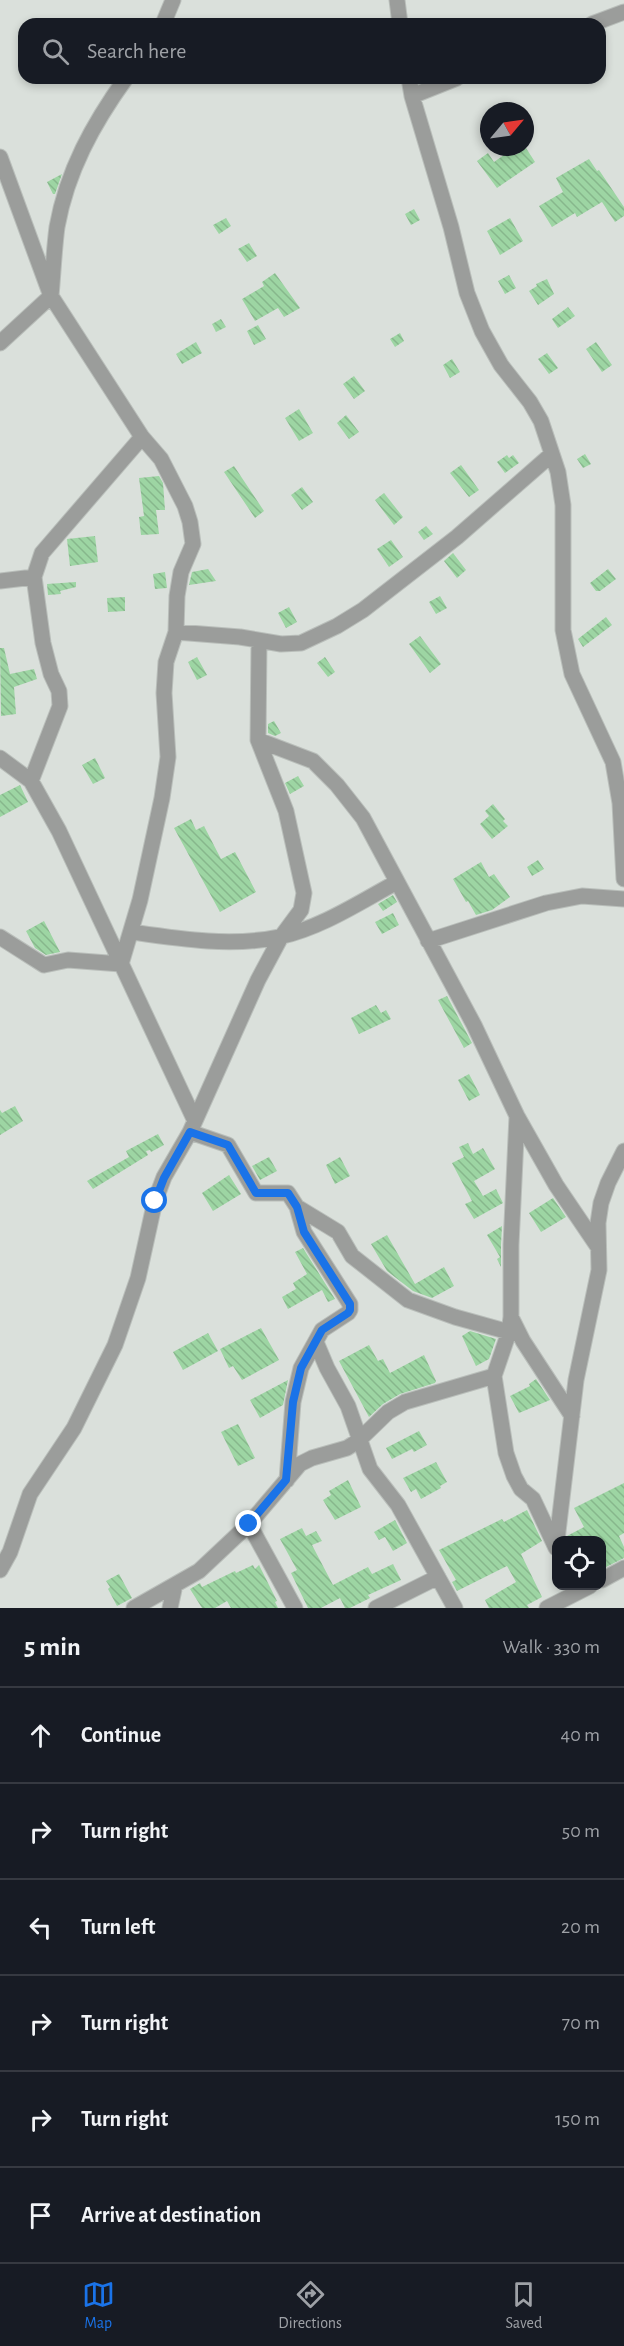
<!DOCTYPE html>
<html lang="en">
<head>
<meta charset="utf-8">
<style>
	:root { --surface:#171b24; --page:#20242c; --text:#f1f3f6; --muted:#9ea1a6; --line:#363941; --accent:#1a73e8 }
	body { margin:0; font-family:"Alegreya Sans",sans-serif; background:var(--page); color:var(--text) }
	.controls { position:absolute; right:18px; bottom:18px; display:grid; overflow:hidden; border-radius:12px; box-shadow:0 3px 9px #0003 }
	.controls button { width:54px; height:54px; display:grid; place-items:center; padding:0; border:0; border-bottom:2px solid var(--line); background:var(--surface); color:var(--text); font:30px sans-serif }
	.compass { position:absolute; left:480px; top:102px; width:54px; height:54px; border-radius:50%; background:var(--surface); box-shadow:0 3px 9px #0003; rotate:61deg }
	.stop { position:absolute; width:18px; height:18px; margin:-14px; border:4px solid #1a73e8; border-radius:50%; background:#fff }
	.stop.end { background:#1a73e8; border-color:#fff; box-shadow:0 2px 6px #0008 }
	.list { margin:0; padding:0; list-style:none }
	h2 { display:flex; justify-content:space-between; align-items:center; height:78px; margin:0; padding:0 24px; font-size:26px }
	h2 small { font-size:20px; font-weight:400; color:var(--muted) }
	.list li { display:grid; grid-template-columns:39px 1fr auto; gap:18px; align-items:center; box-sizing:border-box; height:96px; padding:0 24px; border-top:2px solid var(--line) }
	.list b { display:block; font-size:22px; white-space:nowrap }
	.list em { font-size:20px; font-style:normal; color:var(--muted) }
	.icon { flex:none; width:33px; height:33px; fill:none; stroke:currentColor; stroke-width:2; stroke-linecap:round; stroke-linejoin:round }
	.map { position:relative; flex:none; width:624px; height:1608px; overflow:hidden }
	.search { position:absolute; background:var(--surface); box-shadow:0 3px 9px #0003; left:18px; right:18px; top:18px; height:66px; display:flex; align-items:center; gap:15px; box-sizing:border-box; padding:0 21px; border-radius:18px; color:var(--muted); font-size:22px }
	.sheet { height:654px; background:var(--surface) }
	nav { display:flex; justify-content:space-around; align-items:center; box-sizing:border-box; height:84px; border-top:2px solid var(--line); background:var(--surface); font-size:16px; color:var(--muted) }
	nav a { display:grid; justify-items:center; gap:3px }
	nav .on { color:var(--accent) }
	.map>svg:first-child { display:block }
</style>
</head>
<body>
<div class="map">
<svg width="624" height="1608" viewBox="0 0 624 1608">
	<defs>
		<pattern id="building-back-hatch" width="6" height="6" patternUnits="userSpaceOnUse" patternTransform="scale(1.5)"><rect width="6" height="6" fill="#9dd5a3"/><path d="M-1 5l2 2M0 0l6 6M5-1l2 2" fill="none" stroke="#87b78c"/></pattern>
	</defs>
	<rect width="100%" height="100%" fill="#dae0db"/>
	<path fill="url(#building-back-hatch)" d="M 526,148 L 535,162 L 497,188 L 477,161 L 488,153 L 494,162 L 511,150 L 515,155 Z
		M 589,159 L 597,171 L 599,170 L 624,207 L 624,216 L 615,222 L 602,202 L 577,217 L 575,213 L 552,227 L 539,206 L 563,192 L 556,178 Z
		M 62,174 L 55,194 L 53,194 L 47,182 Z
		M 414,209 L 420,220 L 411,225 L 405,214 Z
		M 226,218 L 231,226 L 219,234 L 213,225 Z
		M 510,218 L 523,241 L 500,255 L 487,231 Z
		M 249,243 L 257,256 L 247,262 L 238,249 Z
		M 275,273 L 300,308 L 284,317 L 278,308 L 255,321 L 242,299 L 264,286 L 262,282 Z
		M 509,275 L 516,288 L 505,294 L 498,281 Z
		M 547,279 L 554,294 L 538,305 L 529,291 L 537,286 L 536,284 Z
		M 568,307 L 575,316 L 558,328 L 552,319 Z
		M 221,319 L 226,327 L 216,332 L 212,324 Z
		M 258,325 L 266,339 L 254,345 L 247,331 Z
		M 400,333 L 404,341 L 395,347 L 390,339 Z
		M 196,342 L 202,353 L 182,364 L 176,354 Z
		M 596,342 L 612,365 L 602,372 L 586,349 Z
		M 547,353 L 558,368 L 549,374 L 538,359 Z
		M 452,359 L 460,372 L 450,378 L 443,365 Z
		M 354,376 L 365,391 L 354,399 L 343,384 Z
		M 299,409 L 313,433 L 299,441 L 285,418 Z
		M 346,415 L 359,432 L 349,439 L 337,423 Z
		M 585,454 L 591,464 L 583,468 L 577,459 Z
		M 507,455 L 509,458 L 513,455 L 519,463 L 505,473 L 497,462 Z
		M 461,465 L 479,490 L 469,497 L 450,473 Z
		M 234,466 L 264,511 L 255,518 L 224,472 Z
		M 159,476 L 163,483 L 165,510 L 156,510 L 159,534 L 141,535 L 139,517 L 144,516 L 139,478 Z
		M 302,487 L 313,502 L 302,510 L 291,495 Z
		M 384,493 L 403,517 L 394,525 L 375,500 Z
		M 426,526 L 433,534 L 424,540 L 418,532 Z
		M 95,536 L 98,562 L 70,566 L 67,539 Z
		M 391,540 L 403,557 L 389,567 L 377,549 Z
		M 453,553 L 466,570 L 457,578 L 444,561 Z
		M 208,569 L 216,581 L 189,585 L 192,572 Z
		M 608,569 L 616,579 L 600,591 L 596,591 L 590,583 Z
		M 165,572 L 167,588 L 155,589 L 153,574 Z
		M 76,582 L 76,587 L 60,591 L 61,594 L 48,595 L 47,584 Z
		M 440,596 L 447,608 L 436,614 L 429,602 Z
		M 125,597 L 125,611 L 108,612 L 107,598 Z
		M 289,607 L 297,622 L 286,628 L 278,613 Z
		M 606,617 L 612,625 L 583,647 L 578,639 Z
		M 420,636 L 441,664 L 430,673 L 409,644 Z
		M 0,648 L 4,648 L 10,674 L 34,669 L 37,679 L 14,687 L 16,714 L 1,716 Z
		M 197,657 L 207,675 L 197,680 L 188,662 Z
		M 325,657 L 335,672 L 328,677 L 317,663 Z
		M 274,721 L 281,733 L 275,736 L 268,733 L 268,724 Z
		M 95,758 L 105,778 L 93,784 L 82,765 Z
		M 298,776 L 304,786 L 290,794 L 285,783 Z
		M 20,785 L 28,802 L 0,817 L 0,795 Z
		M 493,804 L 505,819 L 503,821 L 508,826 L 492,839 L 480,824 L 489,816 L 485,811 Z
		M 191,819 L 196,830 L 204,826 L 221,859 L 235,852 L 256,892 L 220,912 L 174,828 Z
		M 538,860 L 544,869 L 532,876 L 527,867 Z
		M 481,862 L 489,877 L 494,874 L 510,897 L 492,910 L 476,915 L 468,901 L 466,902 L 453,879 Z
		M 393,895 L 397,902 L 383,911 L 378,904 Z
		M 393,913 L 399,925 L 382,934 L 375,922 Z
		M 44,921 L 60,952 L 46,955 L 35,948 L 26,931 Z
		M 447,996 L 472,1043 L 464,1048 L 438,1000 Z
		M 376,1005 L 381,1013 L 386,1010 L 391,1019 L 359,1034 L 351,1018 Z
		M 469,1074 L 480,1095 L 469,1101 L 458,1080 Z
		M 15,1106 L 23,1121 L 0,1135 L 0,1110 L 2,1113 Z
		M 158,1134 L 164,1145 L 151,1152 L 150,1150 L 146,1151 L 148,1155 L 93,1189 L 87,1181 L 129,1157 L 126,1151 Z
		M 468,1143 L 473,1154 L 483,1148 L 495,1169 L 474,1181 L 483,1196 L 496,1189 L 503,1203 L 474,1219 L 465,1204 L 472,1201 L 452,1163 L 464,1157 L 459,1147 Z
		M 269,1157 L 277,1171 L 260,1180 L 252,1166 Z
		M 340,1157 L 350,1176 L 335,1184 L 326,1165 Z
		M 229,1175 L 241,1194 L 213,1211 L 202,1193 Z
		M 553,1198 L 566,1217 L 541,1232 L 529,1213 Z
		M 502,1226 L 501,1245 L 501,1267 L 497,1259 L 500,1257 L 487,1235 Z
		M 387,1235 L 415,1284 L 444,1267 L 454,1286 L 432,1298 L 413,1291 L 387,1271 L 371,1244 Z
		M 303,1248 L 335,1299 L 328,1302 L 322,1290 L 288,1309 L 282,1297 L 296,1289 L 293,1283 L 307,1274 L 295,1252 Z
		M 261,1328 L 279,1360 L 242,1380 L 233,1366 L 229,1368 L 220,1349 Z
		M 470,1331 L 496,1339 L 489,1359 L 476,1366 L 462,1336 Z
		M 208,1333 L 218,1351 L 183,1370 L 173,1352 Z
		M 369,1345 L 378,1361 L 383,1359 L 390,1373 L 424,1355 L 436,1381 L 435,1383 L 400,1394 L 383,1404 L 369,1417 L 339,1361 Z
		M 536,1379 L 550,1400 L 519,1413 L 510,1396 L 530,1386 L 529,1384 Z
		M 288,1380 L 283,1405 L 260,1418 L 250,1400 Z
		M 238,1424 L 255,1458 L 238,1466 L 221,1432 Z
		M 419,1431 L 427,1445 L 414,1452 L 412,1449 L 392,1459 L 386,1448 Z
		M 436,1462 L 447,1482 L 440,1486 L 441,1488 L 421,1499 L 416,1489 L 411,1492 L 403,1478 Z
		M 348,1480 L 361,1507 L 335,1520 L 323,1500 L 331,1495 L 329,1491 Z
		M 624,1483 L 624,1533 L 619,1536 L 624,1547 L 624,1558 L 602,1569 L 602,1540 L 567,1540 L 567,1536 L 584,1527 L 574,1508 Z
		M 527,1510 L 542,1541 L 521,1554 L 542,1597 L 527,1605 L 529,1608 L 489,1608 L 485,1600 L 516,1582 L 507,1566 L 457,1591 L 452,1582 L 456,1580 L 439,1550 L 502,1519 L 504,1522 Z
		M 395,1520 L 407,1543 L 393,1551 L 385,1537 L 379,1540 L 374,1532 Z
		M 302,1528 L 306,1536 L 316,1531 L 322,1541 L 312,1545 L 333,1585 L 368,1567 L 372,1574 L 393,1564 L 401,1580 L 368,1595 L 370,1598 L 350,1608 L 345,1608 L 340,1598 L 321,1608 L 308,1608 L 291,1573 L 297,1570 L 280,1539 Z
		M 253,1565 L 255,1569 L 259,1565 L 277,1601 L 275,1602 L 278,1608 L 231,1608 L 227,1601 L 215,1608 L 202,1608 L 190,1589 L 200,1583 L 202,1587 L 235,1571 L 236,1573 Z
		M 119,1574 L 132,1598 L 117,1606 L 108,1589 L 110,1587 L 106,1581 Z"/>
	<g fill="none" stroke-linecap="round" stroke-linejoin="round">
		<defs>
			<path id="minor" d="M 397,0 L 400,24
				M 163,24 L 173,0
				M 592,24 L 624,12
				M 409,78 L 412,96 L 451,227 L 467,293 L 482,331 L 501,365 L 530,402 L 541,421 L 558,472 L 563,505 L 563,630 L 572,674 L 613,762 L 620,803 L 624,879
				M 412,96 L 457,78
				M 0,157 L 51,296 L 142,437 L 161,459 L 185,506 L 190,522 L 193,544 L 181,572 L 177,596 L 176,632 L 166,662 L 164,693 L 168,757 L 162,798 L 140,900 L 121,964 L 68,960 L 44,965 L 0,937
				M 0,343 L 51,296 C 53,274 54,250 57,227 C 67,171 93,124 126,78
				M 0,581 L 34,577 L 42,553 L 142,437
				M 176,632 L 240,637 L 281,644 L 301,643 L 337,626 L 363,610 L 457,537 L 552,454
				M 258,740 L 313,761 L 337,785 L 363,818 L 474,1025 L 517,1116 L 556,1185 L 598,1247
				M 0,758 L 31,781 L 59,831 L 195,1121
				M 31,781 L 60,706 L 59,691 L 51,674 L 43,643 L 34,577
				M 132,932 C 180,939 231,947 279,937 C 321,928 360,902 397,882
				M 428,941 L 546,903 L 582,896 L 624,899
				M 517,1116 L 511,1245 L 511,1317 L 509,1332 L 494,1376 L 506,1453 L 514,1476 L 521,1489 L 533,1499 L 556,1548
				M 190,1132 L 228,1145 L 256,1193 L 288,1193 L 297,1207 L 304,1232 L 350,1304 L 350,1310 L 348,1313 L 322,1330 L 301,1368 L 293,1402 L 287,1480
				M 297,1207 L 338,1232 L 352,1256 L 408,1300 L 455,1317 L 509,1332
				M 511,1317 L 523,1341 L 572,1416
				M 316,1342 L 327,1368 L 348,1406 L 370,1469 L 398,1505 L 455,1608
				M 249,1524 L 295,1608
				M 557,1540 L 576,1380 L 599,1270 L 598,1223 L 601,1203 L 608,1183 L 624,1151
				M 0,1570 L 10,1552 L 30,1494 L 74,1428 L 115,1345 L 138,1278 L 155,1201 L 164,1177 L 190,1132 L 258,980 L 281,937 L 301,910 L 304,893 L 286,811 L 258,740 L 259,642
				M 602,1580 L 624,1568
				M 134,1608 L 199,1571 L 249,1524 L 300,1464 L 312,1458 L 347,1448 L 358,1441 L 388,1412 L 405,1402 L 494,1376
				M 170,1608 L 175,1585
				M 376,1608 L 438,1577
				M 547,1608 L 590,1586"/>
		</defs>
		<use href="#minor" stroke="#b9beba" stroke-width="17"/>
		<use href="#minor" stroke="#9b9d9b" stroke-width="15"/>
	</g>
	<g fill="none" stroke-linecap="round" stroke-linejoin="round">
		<path stroke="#1a73e8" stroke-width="8" d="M 155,1201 L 164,1178 L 190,1132 L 228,1145 L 256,1193 L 288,1193 L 297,1207 L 304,1232 L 350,1304 L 350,1310 L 348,1313 L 322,1330 L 301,1368 L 293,1402 L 286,1480 L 249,1524"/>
	</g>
</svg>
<div class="controls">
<button><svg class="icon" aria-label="locate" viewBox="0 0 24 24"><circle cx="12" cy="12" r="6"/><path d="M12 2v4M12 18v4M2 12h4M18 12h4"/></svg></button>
</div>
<svg class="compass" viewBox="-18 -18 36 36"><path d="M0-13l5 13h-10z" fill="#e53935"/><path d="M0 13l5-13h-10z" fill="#9ea1a6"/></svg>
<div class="stop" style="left:155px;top:1201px"></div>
<div class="stop end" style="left:249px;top:1524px"></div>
<div class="search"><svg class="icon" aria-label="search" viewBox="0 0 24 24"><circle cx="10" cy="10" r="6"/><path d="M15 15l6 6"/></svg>Search here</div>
</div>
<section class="sheet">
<h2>5 min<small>Walk · 330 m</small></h2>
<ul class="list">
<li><svg class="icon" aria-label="ahead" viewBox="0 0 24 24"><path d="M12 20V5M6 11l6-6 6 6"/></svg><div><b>Continue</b></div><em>40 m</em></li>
<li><svg class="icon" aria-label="right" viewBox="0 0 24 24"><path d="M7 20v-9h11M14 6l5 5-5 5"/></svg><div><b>Turn right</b></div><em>50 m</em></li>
<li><svg class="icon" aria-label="left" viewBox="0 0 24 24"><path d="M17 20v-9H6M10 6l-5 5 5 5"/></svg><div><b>Turn left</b></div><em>20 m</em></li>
<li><svg class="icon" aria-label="right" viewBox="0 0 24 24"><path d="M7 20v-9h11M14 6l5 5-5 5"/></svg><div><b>Turn right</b></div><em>70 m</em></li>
<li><svg class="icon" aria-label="right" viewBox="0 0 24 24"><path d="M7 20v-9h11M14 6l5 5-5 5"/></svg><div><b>Turn right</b></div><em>150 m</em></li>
<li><svg class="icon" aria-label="arrive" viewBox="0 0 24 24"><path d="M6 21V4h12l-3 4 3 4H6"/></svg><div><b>Arrive at destination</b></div></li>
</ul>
</section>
<nav>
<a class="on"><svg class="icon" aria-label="map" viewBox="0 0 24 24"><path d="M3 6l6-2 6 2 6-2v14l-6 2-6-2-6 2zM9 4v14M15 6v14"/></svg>Map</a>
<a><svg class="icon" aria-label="directions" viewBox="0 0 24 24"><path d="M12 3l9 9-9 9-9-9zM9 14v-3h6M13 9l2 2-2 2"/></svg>Directions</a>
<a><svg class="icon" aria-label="saved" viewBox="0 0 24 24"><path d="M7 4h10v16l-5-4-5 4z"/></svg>Saved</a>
</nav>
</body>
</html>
